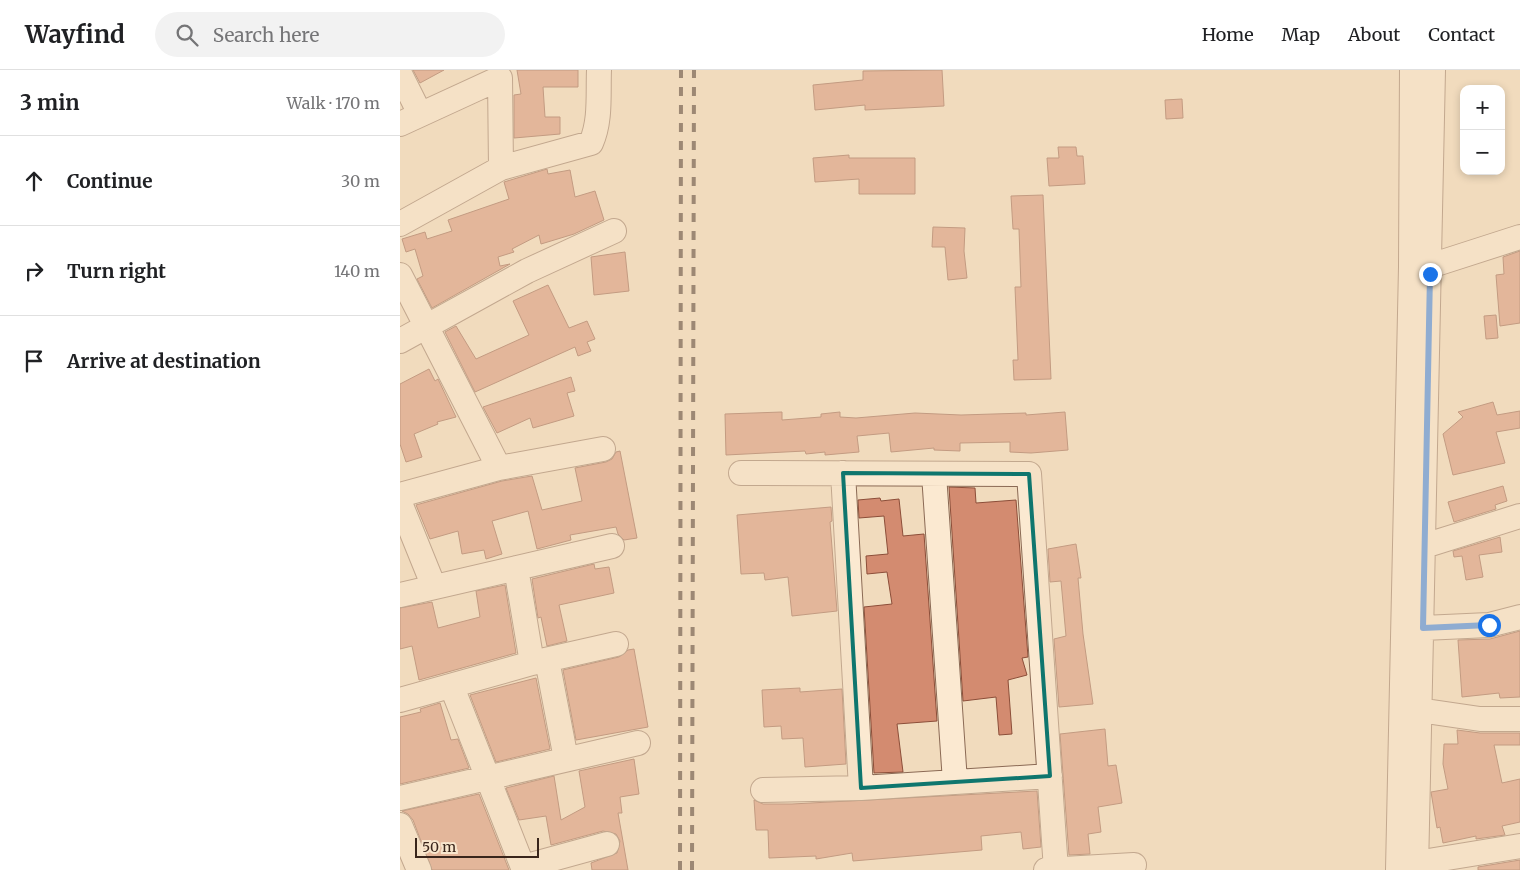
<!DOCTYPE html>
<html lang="en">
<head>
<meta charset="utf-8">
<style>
	:root { --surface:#fff; --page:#f2f2f2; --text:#202124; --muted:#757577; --line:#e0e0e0 }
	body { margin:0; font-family:Merriweather,serif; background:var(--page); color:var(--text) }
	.controls { position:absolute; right:15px; top:15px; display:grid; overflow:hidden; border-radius:10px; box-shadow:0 2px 8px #0003 }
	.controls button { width:45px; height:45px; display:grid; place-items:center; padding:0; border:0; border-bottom:1px solid var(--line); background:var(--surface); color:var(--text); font:25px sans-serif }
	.scale { position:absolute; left:15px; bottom:12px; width:124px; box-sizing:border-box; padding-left:5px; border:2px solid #39251b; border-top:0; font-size:14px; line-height:18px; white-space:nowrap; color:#39251b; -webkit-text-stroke:4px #f8e6cd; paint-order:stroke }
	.stop { position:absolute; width:15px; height:15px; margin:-11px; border:4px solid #1a73e8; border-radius:50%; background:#fff }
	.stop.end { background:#1a73e8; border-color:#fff; box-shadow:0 1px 5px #0008 }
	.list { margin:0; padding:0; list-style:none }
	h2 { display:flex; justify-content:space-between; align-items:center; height:65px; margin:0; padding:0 20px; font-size:21px }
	h2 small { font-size:16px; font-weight:400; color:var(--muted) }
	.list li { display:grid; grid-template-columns:32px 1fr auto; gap:15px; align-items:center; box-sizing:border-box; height:90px; padding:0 20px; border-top:1px solid var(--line) }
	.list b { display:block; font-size:19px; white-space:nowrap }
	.list em { font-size:16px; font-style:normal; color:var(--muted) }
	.icon { flex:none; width:28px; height:28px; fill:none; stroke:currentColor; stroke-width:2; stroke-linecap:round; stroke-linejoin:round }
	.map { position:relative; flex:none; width:1120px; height:800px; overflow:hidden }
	header { display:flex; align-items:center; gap:30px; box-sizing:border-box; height:70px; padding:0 25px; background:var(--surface); border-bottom:1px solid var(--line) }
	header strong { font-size:24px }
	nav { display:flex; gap:28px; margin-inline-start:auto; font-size:18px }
	.search { width:350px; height:45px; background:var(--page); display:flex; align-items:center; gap:12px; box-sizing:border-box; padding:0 18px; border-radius:28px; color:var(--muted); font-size:19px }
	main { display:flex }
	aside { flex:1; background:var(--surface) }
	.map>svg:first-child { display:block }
</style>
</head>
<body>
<header>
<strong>Wayfind</strong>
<div class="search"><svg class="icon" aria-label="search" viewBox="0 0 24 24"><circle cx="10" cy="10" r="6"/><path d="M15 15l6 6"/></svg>Search here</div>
<nav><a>Home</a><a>Map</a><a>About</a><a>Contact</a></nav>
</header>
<main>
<aside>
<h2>3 min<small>Walk · 170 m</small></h2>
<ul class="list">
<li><svg class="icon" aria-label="ahead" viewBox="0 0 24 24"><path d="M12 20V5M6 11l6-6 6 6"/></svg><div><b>Continue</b></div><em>30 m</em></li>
<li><svg class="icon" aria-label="right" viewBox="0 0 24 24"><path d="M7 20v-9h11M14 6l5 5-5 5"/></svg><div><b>Turn right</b></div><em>140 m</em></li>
<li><svg class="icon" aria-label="arrive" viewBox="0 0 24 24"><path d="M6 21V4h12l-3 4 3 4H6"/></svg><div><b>Arrive at destination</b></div></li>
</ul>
</aside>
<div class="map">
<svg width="1120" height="800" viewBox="0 0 1120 800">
	<rect width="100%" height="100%" fill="#f1dbbd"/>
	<path fill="#d38b70" stroke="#8c4e39" d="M 13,0 L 44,0 L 20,13 Z
		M 117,0 L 178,0 L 178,17 L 143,17 L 145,47 L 160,47 L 160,64 L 114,68 L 114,25 L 121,24 Z
		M 542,0 L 544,36 L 465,40 L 465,35 L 415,40 L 413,15 L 463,10 L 463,1 Z
		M 782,29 L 783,48 L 766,49 L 765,30 Z
		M 658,77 L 676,77 L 677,86 L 683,86 L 685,114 L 649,116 L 647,88 L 659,88 Z
		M 449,85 L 449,88 L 515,88 L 515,124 L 459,124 L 459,109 L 415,112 L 413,88 Z
		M 147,99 L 148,104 L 170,100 L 175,127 L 195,121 L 204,150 L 174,164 L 141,174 L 139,165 L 112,179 L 114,182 L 98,187 L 100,196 L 110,194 L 32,238 L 17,209 L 23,206 L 15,179 L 6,182 L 2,169 L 25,162 L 27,169 L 52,161 L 48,150 L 109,129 L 104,112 Z
		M 643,125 L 651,309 L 614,310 L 613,290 L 618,290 L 615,217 L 621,217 L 619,159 L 613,159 L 611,126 Z
		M 533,157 L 565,158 L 564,181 L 567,208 L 548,210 L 545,177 L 532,177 Z
		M 1120,181 L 1120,253 L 1100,256 L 1096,205 L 1104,204 L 1103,187 Z
		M 225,182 L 229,221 L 194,225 L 191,187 Z
		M 148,215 L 169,258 L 187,251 L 195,269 L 187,272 L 191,281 L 178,286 L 175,277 L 75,322 L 45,262 L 56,256 L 76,289 L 129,265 L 113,231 Z
		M 1096,245 L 1098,268 L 1086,269 L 1084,246 Z
		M 29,299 L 35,311 L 38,309 L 56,347 L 37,352 L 38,354 L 14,364 L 22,387 L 6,392 L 0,374 L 0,314 Z
		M 171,307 L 175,321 L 167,323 L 174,346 L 133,358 L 130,348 L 97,363 L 83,337 Z
		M 1093,332 L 1097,345 L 1120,341 L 1120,358 L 1096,362 L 1105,393 L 1053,405 L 1043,364 L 1063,347 L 1058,342 Z
		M 382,342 L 382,350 L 421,347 L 421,344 L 440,342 L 440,347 L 456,348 L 515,343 L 561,345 L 626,343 L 626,345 L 665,342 L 668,380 L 631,383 L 610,382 L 610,372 L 560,373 L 560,381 L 534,380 L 534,378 L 491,382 L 489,363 L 457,366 L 459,382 L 425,385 L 425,382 L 406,384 L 405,381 L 326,385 L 325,344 Z
		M 220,381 L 237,468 L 224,470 L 218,464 L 216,457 L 170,465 L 171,470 L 137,479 L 128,441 L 92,451 L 102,484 L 86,489 L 84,480 L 62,484 L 58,461 L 30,469 L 16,435 L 102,411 L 132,406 L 142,440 L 182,431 L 175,398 L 206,392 L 212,389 L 216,382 Z
		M 1103,416 L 1107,431 L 1095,435 L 1096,439 L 1054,452 L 1048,432 Z
		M 549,417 L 575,418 L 576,433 L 616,430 L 628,587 L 622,588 L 627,605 L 608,610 L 612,664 L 599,665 L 596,627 L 563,631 Z
		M 480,428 L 481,431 L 499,429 L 503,466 L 524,464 L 537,651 L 497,654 L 503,702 L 474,703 L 464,537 L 492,534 L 487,502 L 467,504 L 466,486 L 488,484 L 484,446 L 459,448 L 458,430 Z
		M 431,437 L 432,451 L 430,452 L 437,541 L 392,546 L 388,507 L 365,510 L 364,503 L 341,504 L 337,445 Z
		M 1100,467 L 1102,482 L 1079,485 L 1083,507 L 1066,510 L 1062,486 L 1054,487 L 1053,481 Z
		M 676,474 L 681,508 L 678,508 L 683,564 L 693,634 L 659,637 L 654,569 L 666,566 L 661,511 L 650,512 L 648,479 Z
		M 194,494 L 195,499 L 209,497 L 214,523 L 159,535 L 167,571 L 147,576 L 141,547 L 138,548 L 132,509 Z
		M 105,515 L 116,583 L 19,610 L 12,576 L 0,579 L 0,538 L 32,532 L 38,558 L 80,547 L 76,521 Z
		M 1120,561 L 1120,627 L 1100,628 L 1099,623 L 1062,627 L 1058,570 L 1090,569 Z
		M 234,579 L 248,657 L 176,670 L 163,600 L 219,587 L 228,580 Z
		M 136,608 L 150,679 L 96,692 L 70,625 Z
		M 400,618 L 400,622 L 442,619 L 446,694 L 405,697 L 403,668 L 382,669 L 381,656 L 364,657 L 362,620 Z
		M 40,633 L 51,670 L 58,669 L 69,698 L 0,714 L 0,647 L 21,642 L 20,639 Z
		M 705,659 L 708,696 L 716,695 L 722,733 L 698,737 L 701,762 L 688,764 L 690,784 L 669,785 L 660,664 Z
		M 1057,660 L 1080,663 L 1120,663 L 1120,675 L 1094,675 L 1102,713 L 1120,709 L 1120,752 L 1102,756 L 1105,765 L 1076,769 L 1076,766 L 1043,773 L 1040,757 L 1037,758 L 1031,722 L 1048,719 L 1043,694 L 1044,674 L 1058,674 Z
		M 234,689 L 239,724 L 220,727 L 222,743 L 218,743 L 228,800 L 192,800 L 191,793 L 217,783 L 220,771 L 216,764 L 203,761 L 151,775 L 146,746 L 119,750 L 106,718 L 154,706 L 161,750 L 185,737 L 179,701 Z
		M 637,721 L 641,777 L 623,779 L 621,762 L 581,766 L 582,780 L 453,791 L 452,783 L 416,789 L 416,786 L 369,788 L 368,760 L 356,760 L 354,730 L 363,734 L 392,734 Z
		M 79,724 L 109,800 L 32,800 L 13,750 L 8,744 L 2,741 Z
		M 1120,790 L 1120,800 L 1078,800 L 1078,797 Z"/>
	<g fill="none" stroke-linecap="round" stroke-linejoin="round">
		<defs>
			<path id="minor" d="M 0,4 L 20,44
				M 0,54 L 100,8 L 101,98
				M 0,154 L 101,98 L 191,73 C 201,51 198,24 199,0
				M 1016,196 L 1030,196 L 1120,167
				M 0,205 L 99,398 L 203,379
				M 0,271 L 127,201 L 214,161
				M 341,403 L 629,404 L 656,800
				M 443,403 L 461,718
				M 534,404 L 555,712
				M 0,425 L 99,398
				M 0,433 L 34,517
				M 1024,476 L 1120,446
				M 116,498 L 132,593
				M 0,525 L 212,476
				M 1023,558 L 1089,555 L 1120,547
				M 147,590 L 166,689
				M 52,617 L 124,800
				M 0,630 L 132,593 L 216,574
				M 1005,638 L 1080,649 L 1120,649
				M 363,720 L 461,718 L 650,706
				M 0,728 L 238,673
				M 0,755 L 19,800
				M 1016,793 L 1120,776
				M 123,797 L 207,774
				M 646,800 L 734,795
				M 998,800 L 1011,197 L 1012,0
				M 1016,800 L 1033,0"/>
		</defs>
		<use href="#minor" stroke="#8b6a55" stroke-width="26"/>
		<use href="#minor" stroke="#fbe9d1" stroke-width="24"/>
		<path stroke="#39251b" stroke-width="4" stroke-dasharray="9 9" stroke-linecap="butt" d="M 280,800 L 281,0
			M 292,800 L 294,0"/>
	</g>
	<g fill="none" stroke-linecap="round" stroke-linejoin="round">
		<path stroke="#1a73e8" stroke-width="6" d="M 1030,204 L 1023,558 L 1089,555"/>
	</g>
	<path d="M0 0H1120V800H0ZM 443,403 L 629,404 L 650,706 L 461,718 Z" fill="#f1dbbd" fill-opacity=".55" fill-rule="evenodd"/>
	<path fill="none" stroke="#0f766e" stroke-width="4" stroke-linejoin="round" d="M 443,403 L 629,404 L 650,706 L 461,718 Z"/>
</svg>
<div class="controls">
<button>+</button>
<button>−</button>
</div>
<div class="scale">50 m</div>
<div class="stop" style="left:1089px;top:555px"></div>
<div class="stop end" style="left:1030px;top:204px"></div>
</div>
</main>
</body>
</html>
